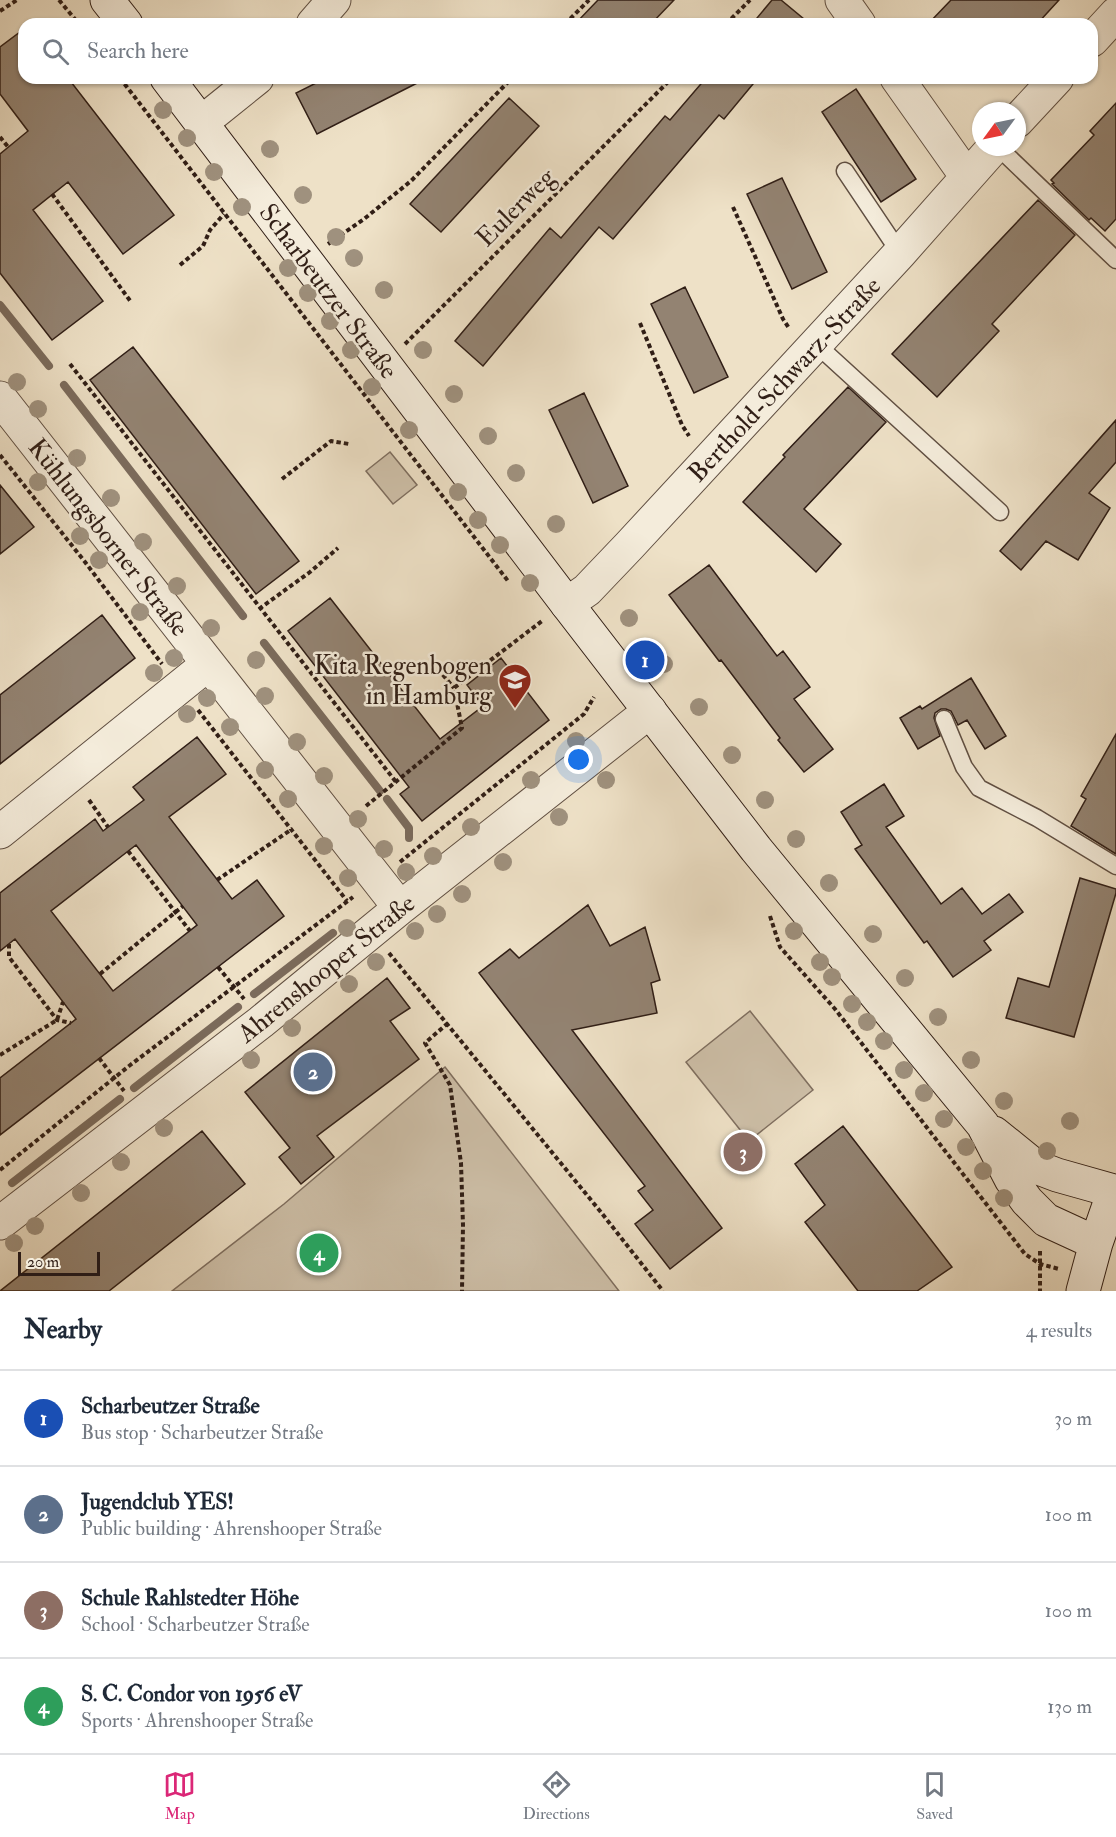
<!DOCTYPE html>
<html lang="en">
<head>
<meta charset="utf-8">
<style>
	:root { --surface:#fff; --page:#f6f6f7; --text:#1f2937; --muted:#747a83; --line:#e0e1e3; --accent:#db2777 }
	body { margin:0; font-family:"IM FELL Double Pica",serif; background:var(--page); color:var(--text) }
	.compass { position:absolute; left:972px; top:102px; width:54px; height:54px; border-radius:50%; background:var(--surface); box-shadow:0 2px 4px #0004; rotate:237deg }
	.scale { position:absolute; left:18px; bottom:15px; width:82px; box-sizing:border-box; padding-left:6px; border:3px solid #301e16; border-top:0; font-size:16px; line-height:21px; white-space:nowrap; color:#301e16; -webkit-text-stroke:4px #f4ecdb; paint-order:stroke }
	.you { position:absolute; left:579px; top:760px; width:21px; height:21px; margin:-15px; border:4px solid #fff; border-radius:50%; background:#1a73e8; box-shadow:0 0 0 9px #1a73e833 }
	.badge { display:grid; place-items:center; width:39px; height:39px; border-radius:50%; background:var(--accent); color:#fff; font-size:20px; font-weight:700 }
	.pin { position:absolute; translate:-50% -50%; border:3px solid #fff; box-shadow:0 2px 6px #0006 }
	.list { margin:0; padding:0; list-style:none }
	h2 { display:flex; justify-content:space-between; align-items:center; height:78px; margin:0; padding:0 24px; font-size:26px }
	h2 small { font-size:20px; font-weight:400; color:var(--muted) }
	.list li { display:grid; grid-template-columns:39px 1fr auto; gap:18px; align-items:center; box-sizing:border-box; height:96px; padding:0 24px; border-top:2px solid var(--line) }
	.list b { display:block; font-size:22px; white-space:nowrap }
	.list p { margin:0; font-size:20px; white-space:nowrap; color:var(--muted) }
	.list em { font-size:20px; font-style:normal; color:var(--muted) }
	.icon { flex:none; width:33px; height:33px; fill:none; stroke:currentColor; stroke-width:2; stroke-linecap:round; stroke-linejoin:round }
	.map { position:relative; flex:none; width:1116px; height:1291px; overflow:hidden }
	.search { position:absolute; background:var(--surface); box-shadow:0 2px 4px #0004; left:18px; right:18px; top:18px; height:66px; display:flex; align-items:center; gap:15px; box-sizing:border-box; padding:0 21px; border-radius:18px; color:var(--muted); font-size:22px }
	.sheet { height:462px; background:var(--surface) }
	nav { display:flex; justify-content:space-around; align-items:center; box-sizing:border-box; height:84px; border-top:2px solid var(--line); background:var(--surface); font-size:16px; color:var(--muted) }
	nav a { display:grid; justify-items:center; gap:3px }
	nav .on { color:var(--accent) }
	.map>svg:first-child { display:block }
</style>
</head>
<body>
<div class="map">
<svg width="1116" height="1291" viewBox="0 0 1116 1291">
	<rect width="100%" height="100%" fill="#eee1c7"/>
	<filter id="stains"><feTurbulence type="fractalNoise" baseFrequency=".00333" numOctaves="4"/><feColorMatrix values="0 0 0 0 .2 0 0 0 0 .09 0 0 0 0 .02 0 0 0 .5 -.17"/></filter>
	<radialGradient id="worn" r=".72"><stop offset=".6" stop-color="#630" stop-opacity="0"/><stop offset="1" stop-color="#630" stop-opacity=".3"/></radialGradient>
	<path fill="#cec0a9" stroke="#7f6f60" stroke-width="1.5" d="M 390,452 L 417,485 L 393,504 L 366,471 Z
		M 750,1011 L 813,1090 L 749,1141 L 686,1062 Z
		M 445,1067 L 619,1291 L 172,1291 L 284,1204 Z"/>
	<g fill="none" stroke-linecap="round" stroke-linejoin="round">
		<path stroke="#7b6b5c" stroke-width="8" d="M 0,305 L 49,366
			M 64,385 L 243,616
			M 264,643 L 380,791
			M 387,799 L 409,828 L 409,838
			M 254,994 L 333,933
			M 134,1088 L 238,1007
			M 12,1183 L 120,1099"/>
	</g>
	<path fill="#938372" stroke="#301e16" stroke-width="1.5" fill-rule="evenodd" d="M 598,0 L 674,0 L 651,24 L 575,24 Z
		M 772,0 L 781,0 L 810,24 L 752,24 Z
		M 951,0 L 1059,0 L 1037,24 L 928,24 Z
		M 24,29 L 24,78 L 68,78 L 174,215 L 123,254 L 68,182 L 33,210 L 103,301 L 52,340 L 0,273 L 0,154 L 28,131 L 0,94 L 0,47 Z
		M 326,78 L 427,78 L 317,134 L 296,93 Z
		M 706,78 L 758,78 L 724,119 L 719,115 L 613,239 L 599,227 L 483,366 L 455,341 L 550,228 L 561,238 L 665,116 L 670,120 Z
		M 856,89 L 916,179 L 881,202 L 822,112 Z
		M 509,98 L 539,126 L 441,232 L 410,204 Z
		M 1116,103 L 1116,219 L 1105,231 L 1091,218 L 1089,220 L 1052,184 L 1054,183 L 1051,180 L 1094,135 L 1090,131 Z
		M 782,178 L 827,272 L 792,289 L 747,194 Z
		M 1038,200 L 1075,235 L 992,324 L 999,331 L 937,397 L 892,354 Z
		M 685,287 L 728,377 L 694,393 L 651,304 Z
		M 133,347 L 299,561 L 256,594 L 90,380 Z
		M 848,387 L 886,422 L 804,509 L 841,544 L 816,572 L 743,502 L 785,457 L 783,455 Z
		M 584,393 L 628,486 L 593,503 L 549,410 Z
		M 1116,420 L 1116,462 L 1089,493 L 1110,508 L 1078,560 L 1046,541 L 1021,570 L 1000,551 Z
		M 0,485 L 34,527 L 0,554 Z
		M 709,565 L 777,656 L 783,651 L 810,687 L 794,699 L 833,749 L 804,772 L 778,740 L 780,738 L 721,660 L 719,661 L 669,595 Z
		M 330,598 L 440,739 L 483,706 L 467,685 L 501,658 L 549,720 L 422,821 L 400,794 L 409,787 L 288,631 Z
		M 102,615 L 135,658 L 0,764 L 0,695 Z
		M 971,678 L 1006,736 L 985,749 L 967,720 L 958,725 L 951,711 L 946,709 L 941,709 L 935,713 L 934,718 L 940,736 L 918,749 L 900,718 L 920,706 L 922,709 Z
		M 1116,734 L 1116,854 L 1071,826 L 1086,799 L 1081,796 Z
		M 197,737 L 226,774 L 169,817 L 232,899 L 257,880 L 284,916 L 0,1135 L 0,1078 L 76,1019 L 15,939 L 0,951 L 0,893 L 95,819 L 103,831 L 144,800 L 133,787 ZM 136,845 L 197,925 L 113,991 L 51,911 Z
		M 884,784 L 904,816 L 886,827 L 941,904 L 962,888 L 982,914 L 1009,894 L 1023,912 L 984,941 L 991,950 L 953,977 L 927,941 L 924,943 L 855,849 L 862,845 L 841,812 Z
		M 1080,878 L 1116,889 L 1116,893 L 1074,1037 L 1006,1018 L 1018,978 L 1049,987 Z
		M 588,905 L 610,946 L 645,927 L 660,980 L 651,983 L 657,1013 L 572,1030 L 722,1228 L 670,1269 L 635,1224 L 653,1210 L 638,1191 L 645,1186 L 479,973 L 510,949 L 519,958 Z
		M 387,978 L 410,1008 L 390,1021 L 419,1059 L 317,1136 L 334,1157 L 301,1184 L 279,1157 L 290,1148 L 245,1092 Z
		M 843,1126 L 952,1267 L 917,1291 L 858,1291 L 805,1222 L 825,1205 L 795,1164 Z
		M 202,1131 L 245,1184 L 109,1291 L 0,1291 Z"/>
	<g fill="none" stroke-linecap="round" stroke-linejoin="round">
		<defs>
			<path id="service" d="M 998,147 L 1116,260
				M 845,171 L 900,253
				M 816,344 L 1000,512
				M 944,719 L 964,767 L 979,788 L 1037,818 L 1116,866"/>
			<path id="minor" d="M 842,0 L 859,24
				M 313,24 L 334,0
				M 1092,40 L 1116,14
				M 897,78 L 967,177
				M 1017,121 L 1057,78
				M 201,123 L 257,78
				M 0,398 L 400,908
				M 567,604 L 587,590 L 629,546 L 900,253 L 994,147
				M 0,832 L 208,664
				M 0,1223 L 261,1022 L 400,908 L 650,711"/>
			<path id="secondary" d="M 107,0 L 126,24
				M 167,78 L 567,604 L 756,849 L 983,1125 L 1011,1179 L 1027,1201 L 1046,1220 L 1096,1243
				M 994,1133 L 1036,1167 L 1057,1175 L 1114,1191 L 1096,1243 L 1083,1291"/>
		</defs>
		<use href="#service" stroke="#604f42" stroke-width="19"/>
		<use href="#minor" stroke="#604f42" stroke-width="35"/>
		<use href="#secondary" stroke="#301e16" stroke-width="35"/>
		<path stroke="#301e16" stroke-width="4" stroke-dasharray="4.5 3" stroke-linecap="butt" d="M 59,0 L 79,24
			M 0,11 L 17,0
			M 565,24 L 589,0
			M 726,24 L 750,0
			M 120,78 L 508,581
			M 0,137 L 8,147
			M 52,194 L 131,302
			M 733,207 L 783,319 L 789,328
			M 328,244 L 364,219 L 411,181 L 512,78
			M 180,265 L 203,246 L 210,230 L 224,214
			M 640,323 L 682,425 L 689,436
			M 405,344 L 672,78
			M 70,364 L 396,782
			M 0,455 L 85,562 L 162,664
			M 282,479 L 331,441 L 349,444
			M 259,609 L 310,572 L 338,548
			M 438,669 L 454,688
			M 198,710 L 347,901
			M 89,800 L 108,827
			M 366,806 L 462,728 L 454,688 L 542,621
			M 128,851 L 190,931
			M 400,862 L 584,714 L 594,697
			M 217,880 L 292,829
			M 770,916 L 780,947 L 835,1009 L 1025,1254 L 1040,1264 L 1059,1269
			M 9,944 L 9,957 L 57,1020 L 71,1023
			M 389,953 L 600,1211 L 663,1291
			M 218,967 L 244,999
			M 100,974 L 183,906
			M 448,1023 L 425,1043 L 450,1085 L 461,1163 L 463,1225 L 462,1291
			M 0,1055 L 57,1020 L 63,1002
			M 99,1058 L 124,1091
			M 0,1170 L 129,1066 L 353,897
			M 1040,1251 L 1040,1291"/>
		<use href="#service" stroke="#f4ecdb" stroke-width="16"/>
		<use href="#minor" stroke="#f4ecdb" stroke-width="33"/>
		<use href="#secondary" stroke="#f4ecdb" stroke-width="33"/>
	</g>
	<g fill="#9f917e">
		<circle cx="163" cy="110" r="9"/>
		<circle cx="187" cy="138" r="9"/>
		<circle cx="270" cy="149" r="9"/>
		<circle cx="214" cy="172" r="9"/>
		<circle cx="303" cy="195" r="9"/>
		<circle cx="242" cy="207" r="9"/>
		<circle cx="336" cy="237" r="9"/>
		<circle cx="354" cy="258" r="9"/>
		<circle cx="288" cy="268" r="9"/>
		<circle cx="384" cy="290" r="9"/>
		<circle cx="308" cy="293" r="9"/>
		<circle cx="330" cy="321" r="9"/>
		<circle cx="351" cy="350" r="9"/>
		<circle cx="423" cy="350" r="9"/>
		<circle cx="17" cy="382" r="9"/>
		<circle cx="372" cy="387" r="9"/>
		<circle cx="454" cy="394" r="9"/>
		<circle cx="38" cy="409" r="9"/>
		<circle cx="409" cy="430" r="9"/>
		<circle cx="488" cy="436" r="9"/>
		<circle cx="77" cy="458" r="9"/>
		<circle cx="516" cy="473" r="9"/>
		<circle cx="38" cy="482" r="9"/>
		<circle cx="458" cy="492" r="9"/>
		<circle cx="111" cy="498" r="9"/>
		<circle cx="478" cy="520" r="9"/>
		<circle cx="556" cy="524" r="9"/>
		<circle cx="80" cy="536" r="9"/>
		<circle cx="143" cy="542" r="9"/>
		<circle cx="500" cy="545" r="9"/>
		<circle cx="99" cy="560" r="9"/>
		<circle cx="530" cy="583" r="9"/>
		<circle cx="177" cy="586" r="9"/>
		<circle cx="140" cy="612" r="9"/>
		<circle cx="629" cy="618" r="9"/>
		<circle cx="211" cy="628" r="9"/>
		<circle cx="174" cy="658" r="9"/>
		<circle cx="256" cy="660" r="9"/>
		<circle cx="664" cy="664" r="9"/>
		<circle cx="154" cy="673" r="9"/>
		<circle cx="265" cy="696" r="9"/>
		<circle cx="207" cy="698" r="9"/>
		<circle cx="699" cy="707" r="9"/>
		<circle cx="187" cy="714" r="9"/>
		<circle cx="230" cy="727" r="9"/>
		<circle cx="576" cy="741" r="9"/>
		<circle cx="297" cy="742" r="9"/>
		<circle cx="732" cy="755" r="9"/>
		<circle cx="265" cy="770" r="9"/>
		<circle cx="324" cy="776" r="9"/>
		<circle cx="531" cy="780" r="9"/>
		<circle cx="606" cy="780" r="9"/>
		<circle cx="288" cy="799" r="9"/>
		<circle cx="765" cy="800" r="9"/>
		<circle cx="559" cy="817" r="9"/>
		<circle cx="358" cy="819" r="9"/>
		<circle cx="471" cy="827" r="9"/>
		<circle cx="796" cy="839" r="9"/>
		<circle cx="324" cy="846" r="9"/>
		<circle cx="384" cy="849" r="9"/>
		<circle cx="433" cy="856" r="9"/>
		<circle cx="503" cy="862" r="9"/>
		<circle cx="406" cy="872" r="9"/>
		<circle cx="348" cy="878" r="9"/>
		<circle cx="829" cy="883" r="9"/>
		<circle cx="462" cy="894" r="9"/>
		<circle cx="437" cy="914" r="9"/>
		<circle cx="347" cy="928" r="9"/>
		<circle cx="415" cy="931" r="9"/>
		<circle cx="794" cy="931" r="9"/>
		<circle cx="873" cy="934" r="9"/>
		<circle cx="376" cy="962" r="9"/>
		<circle cx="820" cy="962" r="9"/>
		<circle cx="832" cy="977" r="9"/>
		<circle cx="905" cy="978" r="9"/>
		<circle cx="349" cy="984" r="9"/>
		<circle cx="852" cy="1004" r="9"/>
		<circle cx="938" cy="1017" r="9"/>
		<circle cx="867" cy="1022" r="9"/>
		<circle cx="292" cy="1028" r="9"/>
		<circle cx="884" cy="1041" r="9"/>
		<circle cx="251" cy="1060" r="9"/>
		<circle cx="971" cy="1060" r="9"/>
		<circle cx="904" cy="1070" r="9"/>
		<circle cx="924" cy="1093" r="9"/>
		<circle cx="1004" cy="1101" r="9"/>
		<circle cx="944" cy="1119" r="9"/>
		<circle cx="1070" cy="1121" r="9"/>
		<circle cx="164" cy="1128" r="9"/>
		<circle cx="966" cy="1147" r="9"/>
		<circle cx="1047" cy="1151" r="9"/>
		<circle cx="121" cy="1162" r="9"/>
		<circle cx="983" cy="1171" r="9"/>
		<circle cx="81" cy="1193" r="9"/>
		<circle cx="1004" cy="1198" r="9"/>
		<circle cx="35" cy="1226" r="9"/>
		<circle cx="14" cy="1243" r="9"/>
	</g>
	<defs>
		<symbol id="school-pin" viewBox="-11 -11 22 30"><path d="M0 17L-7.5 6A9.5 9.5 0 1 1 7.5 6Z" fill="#8f2418" stroke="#f4ecdb"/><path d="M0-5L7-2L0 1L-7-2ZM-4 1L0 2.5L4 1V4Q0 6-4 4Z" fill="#fff"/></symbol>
	</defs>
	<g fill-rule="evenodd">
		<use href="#school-pin" x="496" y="661" width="38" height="52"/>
	</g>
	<g text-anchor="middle" stroke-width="5" stroke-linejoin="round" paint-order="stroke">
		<g font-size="26" fill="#301e16" stroke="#f4ecdb">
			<text transform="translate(515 207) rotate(-45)" y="9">Eulerweg</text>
			<text transform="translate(329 291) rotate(53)" y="9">Scharbeutzer Straße</text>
			<text transform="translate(784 379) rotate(-47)" y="9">Berthold-Schwarz-Straße</text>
			<text transform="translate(109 537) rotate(52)" y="9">Kühlungsborner Straße</text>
			<text transform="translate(326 968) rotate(-39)" y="9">Ahrenshooper Straße</text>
		</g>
		<g font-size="26" fill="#301e16" stroke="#f4ecdb" text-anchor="end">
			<text x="492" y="674">Kita Regenbogen<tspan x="492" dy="30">in Hamburg</tspan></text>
		</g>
	</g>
	<rect width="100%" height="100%" filter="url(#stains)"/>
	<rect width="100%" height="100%" fill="url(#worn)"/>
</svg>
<svg class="compass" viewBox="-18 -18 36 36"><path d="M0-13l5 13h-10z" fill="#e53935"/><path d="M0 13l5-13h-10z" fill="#747a83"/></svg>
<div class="scale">20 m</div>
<div class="you"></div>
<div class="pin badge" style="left:645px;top:660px;background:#1a4fb4">1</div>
<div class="pin badge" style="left:313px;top:1072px;background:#5c6f8a">2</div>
<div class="pin badge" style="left:743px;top:1152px;background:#8d6e63">3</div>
<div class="pin badge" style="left:319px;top:1253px;background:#2e9e5b">4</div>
<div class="search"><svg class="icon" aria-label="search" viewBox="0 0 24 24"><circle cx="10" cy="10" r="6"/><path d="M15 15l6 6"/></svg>Search here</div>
</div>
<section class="sheet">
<h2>Nearby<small>4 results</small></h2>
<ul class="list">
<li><span class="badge" style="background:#1a4fb4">1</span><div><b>Scharbeutzer Straße</b><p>Bus stop · Scharbeutzer Straße</p></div><em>30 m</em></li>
<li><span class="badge" style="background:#5c6f8a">2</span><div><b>Jugendclub YES!</b><p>Public building · Ahrenshooper Straße</p></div><em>100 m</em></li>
<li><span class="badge" style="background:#8d6e63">3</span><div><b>Schule Rahlstedter Höhe</b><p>School · Scharbeutzer Straße</p></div><em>100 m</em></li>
<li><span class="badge" style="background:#2e9e5b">4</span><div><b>S. C. Condor von 1956 eV</b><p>Sports · Ahrenshooper Straße</p></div><em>130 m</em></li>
</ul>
</section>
<nav>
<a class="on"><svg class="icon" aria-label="map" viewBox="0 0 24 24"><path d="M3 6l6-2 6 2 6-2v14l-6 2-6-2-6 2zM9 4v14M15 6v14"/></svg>Map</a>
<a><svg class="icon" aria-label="directions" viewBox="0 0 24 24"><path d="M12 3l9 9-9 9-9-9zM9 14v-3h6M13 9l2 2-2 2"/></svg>Directions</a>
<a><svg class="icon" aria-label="saved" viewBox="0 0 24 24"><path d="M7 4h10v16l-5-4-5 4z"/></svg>Saved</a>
</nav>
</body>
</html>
